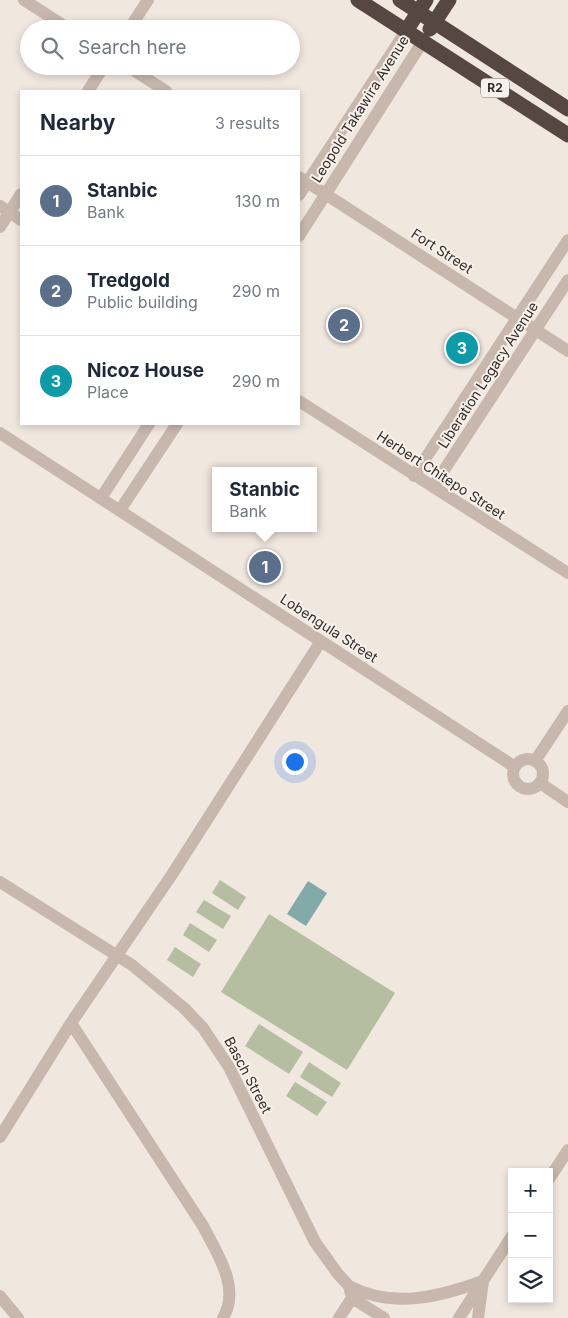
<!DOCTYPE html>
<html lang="en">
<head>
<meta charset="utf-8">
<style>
	:root { --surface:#fff; --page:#f2f2f3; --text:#1f2937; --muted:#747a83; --line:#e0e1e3; --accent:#245253 }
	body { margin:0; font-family:Inter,sans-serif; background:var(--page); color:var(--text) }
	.controls { position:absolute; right:15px; bottom:15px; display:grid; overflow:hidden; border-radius:0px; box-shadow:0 2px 8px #0003 }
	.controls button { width:45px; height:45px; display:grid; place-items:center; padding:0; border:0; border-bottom:1px solid var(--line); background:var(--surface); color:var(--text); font:25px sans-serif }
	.you { position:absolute; left:294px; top:761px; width:18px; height:18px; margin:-12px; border:4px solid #fff; border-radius:50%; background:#1a73e8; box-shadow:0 0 0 8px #1a73e833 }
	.badge { display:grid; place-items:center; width:32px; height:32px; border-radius:50%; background:var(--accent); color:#fff; font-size:16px; font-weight:700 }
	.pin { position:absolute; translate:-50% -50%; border:2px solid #fff; box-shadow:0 1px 5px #0006 }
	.popup { position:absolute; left:212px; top:467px; width:105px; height:65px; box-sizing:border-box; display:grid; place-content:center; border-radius:0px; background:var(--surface); filter:drop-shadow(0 1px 4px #0005); font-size:16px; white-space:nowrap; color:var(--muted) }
	.popup b { font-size:19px; color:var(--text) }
	.popup::after { content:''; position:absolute; left:50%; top:100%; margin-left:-10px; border:10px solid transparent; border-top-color:var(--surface) }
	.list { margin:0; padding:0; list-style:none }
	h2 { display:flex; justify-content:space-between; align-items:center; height:65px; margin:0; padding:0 20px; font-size:21px }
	h2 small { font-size:16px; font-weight:400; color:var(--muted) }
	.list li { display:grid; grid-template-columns:32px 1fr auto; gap:15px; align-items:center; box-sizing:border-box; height:90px; padding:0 20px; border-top:1px solid var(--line) }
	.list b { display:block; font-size:19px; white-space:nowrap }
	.list p { margin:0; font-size:16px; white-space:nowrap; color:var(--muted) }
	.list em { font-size:16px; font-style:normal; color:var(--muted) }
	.icon { flex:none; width:28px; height:28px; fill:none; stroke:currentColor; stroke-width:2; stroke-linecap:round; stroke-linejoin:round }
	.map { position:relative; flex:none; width:568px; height:1318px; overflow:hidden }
	.search { position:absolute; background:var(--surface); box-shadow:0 2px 8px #0003; left:20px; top:20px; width:280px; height:55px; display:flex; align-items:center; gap:12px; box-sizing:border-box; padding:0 18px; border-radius:28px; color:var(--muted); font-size:19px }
	.panel { position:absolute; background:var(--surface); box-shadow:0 2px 8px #0003; left:20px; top:90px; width:280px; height:335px; border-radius:0px }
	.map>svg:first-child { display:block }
</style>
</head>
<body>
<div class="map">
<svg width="568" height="1318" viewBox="0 0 568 1318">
	<rect width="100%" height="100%" fill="#f0e7df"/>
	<path fill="#b5bea0" d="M 220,880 L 246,897 L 238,910 L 212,893 Z
		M 204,900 L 231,916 L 223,929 L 196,912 Z
		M 269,914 L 395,993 L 347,1070 L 221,992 Z
		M 190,923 L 217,940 L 209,952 L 183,935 Z
		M 175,947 L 201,964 L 193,977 L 167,960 Z
		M 259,1024 L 303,1052 L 289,1074 L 245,1046 Z
		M 309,1062 L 341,1083 L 332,1097 L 300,1077 Z
		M 295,1082 L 327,1102 L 317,1116 L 286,1096 Z"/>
	<path fill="#81aaa9" d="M 308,881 L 327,893 L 306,926 L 287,914 Z"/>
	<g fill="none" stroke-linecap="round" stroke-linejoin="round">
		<path stroke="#c7b7ac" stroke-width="12" d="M 24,0 L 69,29
			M 129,29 L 148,0
			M 127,66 L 166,91
			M 88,91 L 104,66
			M 299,177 L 568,351
			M 299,195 L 406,31
			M 0,206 L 21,220
			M 0,227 L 21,194
			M 299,236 L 423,41
			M 299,401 L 568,573
			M 0,433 L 515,767
			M 414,476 L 568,240
			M 433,487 L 568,280
			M 101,498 L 149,424
			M 120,510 L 177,424
			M513 774a15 15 0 1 1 30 0a15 15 0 1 1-30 0Z
			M 535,761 L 568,711
			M 540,783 L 568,802
			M 0,882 L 132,965 L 184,1008 L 203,1028 L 229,1067 L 315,1242 L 338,1274 L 349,1286 L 352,1298 L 384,1318
			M 71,1023 L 203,1226 C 217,1253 241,1288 223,1318
			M 0,1137 L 71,1023 L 173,873 L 321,641
			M 549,1179 L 568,1150
			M 349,1286 C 393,1309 439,1297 483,1281 L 478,1318
			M 0,1296 L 18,1318
			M 339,1318 L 352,1298
			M 459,1318 L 512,1236"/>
		<path stroke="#564742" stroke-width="15" d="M 358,0 L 568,135
			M 400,0 L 568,109
			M 430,29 L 449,0
			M 406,31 L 426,0"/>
	</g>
	<g text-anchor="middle" stroke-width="4" stroke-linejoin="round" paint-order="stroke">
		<rect fill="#f8f1eb" stroke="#706864" stroke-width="1" x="481" y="78.5" width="28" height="19" rx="4"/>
		<g font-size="12" font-weight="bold" fill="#362d2a">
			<text x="495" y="92">R2</text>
		</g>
		<g font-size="14" fill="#362d2a" stroke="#f8f1eb">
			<text transform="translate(360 109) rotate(-58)" y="5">Leopold Takawira Avenue</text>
			<text transform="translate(442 251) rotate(33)" y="5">Fort Street</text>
			<text transform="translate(488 375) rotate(-57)" y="5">Liberation Legacy Avenue</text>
			<text transform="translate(441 475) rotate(33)" y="5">Herbert Chitepo Street</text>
			<text transform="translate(329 628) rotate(33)" y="5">Lobengula Street</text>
			<text transform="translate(248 1075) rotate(62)" y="5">Basch Street</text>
		</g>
	</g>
</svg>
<div class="controls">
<button>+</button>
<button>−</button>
<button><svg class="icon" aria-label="layers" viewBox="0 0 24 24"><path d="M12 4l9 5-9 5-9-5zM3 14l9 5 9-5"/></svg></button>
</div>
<div class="you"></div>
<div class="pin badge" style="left:265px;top:567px;background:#5c6f8a">1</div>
<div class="popup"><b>Stanbic</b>Bank</div>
<div class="pin badge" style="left:344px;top:325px;background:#5c6f8a">2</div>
<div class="pin badge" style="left:462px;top:348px;background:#0f9aa8">3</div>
<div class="search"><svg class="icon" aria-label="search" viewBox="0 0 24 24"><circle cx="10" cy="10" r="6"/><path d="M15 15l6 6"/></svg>Search here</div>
<section class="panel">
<h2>Nearby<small>3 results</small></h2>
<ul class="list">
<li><span class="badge" style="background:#5c6f8a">1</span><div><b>Stanbic</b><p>Bank</p></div><em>130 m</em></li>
<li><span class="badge" style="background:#5c6f8a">2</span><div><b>Tredgold</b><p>Public building</p></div><em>290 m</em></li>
<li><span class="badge" style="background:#0f9aa8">3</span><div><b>Nicoz House</b><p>Place</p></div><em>290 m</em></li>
</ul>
</section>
</div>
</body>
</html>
